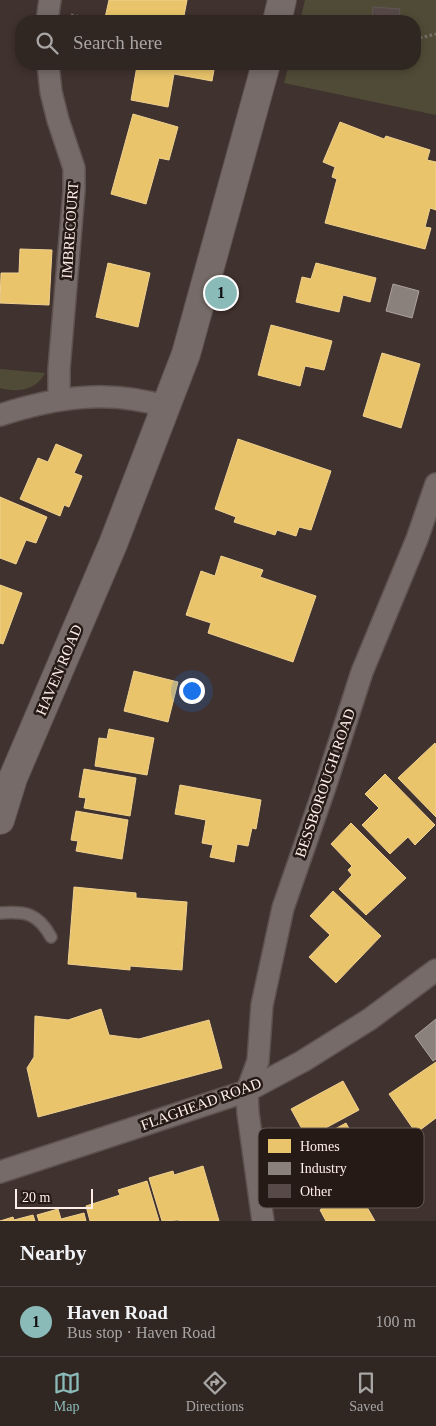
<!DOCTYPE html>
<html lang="en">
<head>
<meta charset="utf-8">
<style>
	:root { --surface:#302622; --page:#382e2a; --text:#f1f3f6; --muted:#a8a5a5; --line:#4b4340; --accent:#8bbbb9 }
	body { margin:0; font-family:Georgia,serif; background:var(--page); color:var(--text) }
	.scale { position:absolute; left:15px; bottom:12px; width:78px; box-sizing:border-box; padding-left:5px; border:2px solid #ffeee8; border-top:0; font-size:14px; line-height:18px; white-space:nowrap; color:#ffeee8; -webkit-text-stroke:4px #261a16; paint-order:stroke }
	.you { position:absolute; left:191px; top:690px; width:18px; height:18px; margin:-12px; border:4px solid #fff; border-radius:50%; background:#1a73e8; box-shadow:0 0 0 8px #1a73e833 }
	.badge { display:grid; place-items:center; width:32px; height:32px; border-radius:50%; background:var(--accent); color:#111; font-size:16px; font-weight:700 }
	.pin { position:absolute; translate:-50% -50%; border:2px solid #fff; box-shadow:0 1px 5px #0006 }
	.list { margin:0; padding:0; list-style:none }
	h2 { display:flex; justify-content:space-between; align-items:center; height:65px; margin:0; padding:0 20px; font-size:21px }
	h2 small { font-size:16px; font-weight:400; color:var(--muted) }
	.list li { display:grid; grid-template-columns:32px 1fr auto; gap:15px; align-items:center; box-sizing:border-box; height:70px; padding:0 20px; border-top:1px solid var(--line) }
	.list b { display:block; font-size:19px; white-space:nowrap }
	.list p { margin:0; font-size:16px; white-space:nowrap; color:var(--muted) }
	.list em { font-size:16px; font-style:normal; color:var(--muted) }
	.icon { flex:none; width:28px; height:28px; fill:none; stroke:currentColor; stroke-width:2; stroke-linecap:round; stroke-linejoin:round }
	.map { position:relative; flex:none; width:436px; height:1221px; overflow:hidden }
	.search { position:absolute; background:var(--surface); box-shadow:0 2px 8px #0003; left:15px; right:15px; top:15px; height:55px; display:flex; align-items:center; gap:12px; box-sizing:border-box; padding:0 18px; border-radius:20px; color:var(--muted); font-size:19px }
	.sheet { height:135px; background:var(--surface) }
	nav { display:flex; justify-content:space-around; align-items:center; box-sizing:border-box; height:70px; border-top:1px solid var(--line); background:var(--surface); font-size:14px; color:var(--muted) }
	nav a { display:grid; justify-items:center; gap:2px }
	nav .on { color:var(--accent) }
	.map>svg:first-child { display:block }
</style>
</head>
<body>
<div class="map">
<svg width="436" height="1221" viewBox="0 0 436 1221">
	<rect width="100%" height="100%" fill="#40322e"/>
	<path fill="#504b36" d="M 305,0 L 436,0 L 436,115 L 284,83 L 289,64 L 415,64 L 415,21 L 300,21 Z
		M 0,369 L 45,373 C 37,390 17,393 0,388 Z"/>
	<path fill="#e9c46a" stroke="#f0d190" d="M 109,0 L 187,0 L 183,21 L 119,21 L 105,18 Z
		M 124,64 L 215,64 L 212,81 L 174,74 L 168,107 L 131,100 L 137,66 Z
		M 133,114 L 178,127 L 169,160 L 159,158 L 146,204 L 111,194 Z
		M 340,122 L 384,139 L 386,136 L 430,150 L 427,160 L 436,162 L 436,210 L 430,208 L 425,227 L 431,228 L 425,249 L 325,223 L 337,179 L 332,177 L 335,167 L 323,162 Z
		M 20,249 L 52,250 L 49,305 L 0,303 L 1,273 L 19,273 Z
		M 108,263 L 150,273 L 138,327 L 96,317 Z
		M 316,263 L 376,278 L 370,302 L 343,295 L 339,312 L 296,302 L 302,277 L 311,279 Z
		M 271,325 L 332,341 L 324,370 L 305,366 L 300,386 L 258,375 Z
		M 382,353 L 420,364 L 401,428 L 363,416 Z
		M 238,439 L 331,471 L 311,530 L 299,527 L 296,536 L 277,530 L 275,535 L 234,522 L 236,517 L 215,509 Z
		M 56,444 L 82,455 L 74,473 L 82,476 L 69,507 L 64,505 L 60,516 L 20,499 L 38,458 L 48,462 Z
		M 0,497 L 47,517 L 36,543 L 26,540 L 16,564 L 0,558 Z
		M 221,556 L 263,570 L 260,577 L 316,596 L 293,662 L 208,633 L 211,623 L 186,615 L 201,571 L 215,576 Z
		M 0,585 L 22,593 L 3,644 L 0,643 Z
		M 134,671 L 178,682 L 168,722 L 124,711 Z
		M 109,729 L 154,738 L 147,775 L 95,766 L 99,738 L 107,739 Z
		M 435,743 L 436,745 L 436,817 L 398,778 Z
		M 84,769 L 136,778 L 130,816 L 84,808 L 86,798 L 79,797 Z
		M 385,774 L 435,825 L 415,845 L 408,837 L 390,854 L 362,825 L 379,808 L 365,794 Z
		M 180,785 L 261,800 L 256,829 L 252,828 L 248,846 L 237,844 L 234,862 L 210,857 L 213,845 L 202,843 L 206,820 L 175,814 Z
		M 76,811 L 128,820 L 122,859 L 76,851 L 78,841 L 71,840 Z
		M 351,823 L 406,878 L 366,915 L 339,889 L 352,875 L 348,870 L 352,866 L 331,844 Z
		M 74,887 L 136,893 L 136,898 L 187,902 L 182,970 L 130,966 L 130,970 L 68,964 Z
		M 333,891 L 381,936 L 336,983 L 309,957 L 330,935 L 310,916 Z
		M 101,1009 L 109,1035 L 139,1039 L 209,1020 L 222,1068 L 38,1117 L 27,1068 L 34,1057 L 35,1016 L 68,1020 Z
		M 436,1062 L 436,1118 L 416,1133 L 389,1094 Z
		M 343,1081 L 359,1110 L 307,1138 L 291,1109 Z
		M 346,1123 L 362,1152 L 314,1179 L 298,1149 Z
		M 203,1166 L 219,1221 L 179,1221 L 179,1220 L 162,1221 L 149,1178 L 173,1171 L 174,1175 Z
		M 344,1167 L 375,1221 L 326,1221 L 320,1210 L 322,1208 L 310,1186 Z
		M 147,1181 L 159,1221 L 90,1221 L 86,1206 L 120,1195 L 118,1190 Z
		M 58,1209 L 61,1219 L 84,1213 L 86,1221 L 39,1221 L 37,1215 Z
		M 33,1215 L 35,1221 L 0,1221 L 13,1217 L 14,1220 Z"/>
	<path fill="#8a817c" stroke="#ada29c" d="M 393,284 L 419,291 L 412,318 L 386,311 Z
		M 436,1019 L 436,1059 L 433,1061 L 415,1036 Z"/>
	<path fill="#574948" stroke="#625655" d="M 373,7 L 400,9 L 399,21 L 372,21 Z"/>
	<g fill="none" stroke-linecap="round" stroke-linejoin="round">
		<defs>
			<path id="lane" d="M 0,913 C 25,911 38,913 51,937"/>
			<path id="street" d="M 47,21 L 50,0
				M 48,64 L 51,92 L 58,120 L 74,168 L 74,191 L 59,369 L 59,399
				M 0,415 C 56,397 109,389 167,407
				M 0,1172 L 247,1091 L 303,1061 L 370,1019 L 436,970
				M 263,1221 L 248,1113 L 247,1091 L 258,1061 L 262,1005 L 283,908 L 326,784 L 362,672 L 417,539 L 436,484"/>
			<path id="secondary" d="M 277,21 L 282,0
				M 0,820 L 13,778 L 113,544 L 186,354 L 266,64"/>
		</defs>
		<use href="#lane" stroke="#5e514e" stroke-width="14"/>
		<use href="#street" stroke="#5e514e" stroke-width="24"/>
		<use href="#secondary" stroke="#5e514e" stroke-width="30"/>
		<path stroke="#776e6a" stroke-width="3" stroke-dasharray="2.5 2.5" stroke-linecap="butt" d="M 71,15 L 101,21
			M 415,39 L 436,34"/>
		<use href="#lane" stroke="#766b68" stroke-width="11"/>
		<use href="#street" stroke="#766b68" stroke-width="21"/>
		<use href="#secondary" stroke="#766b68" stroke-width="28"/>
	</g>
	<g text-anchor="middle" stroke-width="5" stroke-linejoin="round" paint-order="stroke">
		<g font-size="15" fill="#ffeee8" stroke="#261a16">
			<text transform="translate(70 230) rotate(-86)" y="5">IMBRECOURT</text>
			<text transform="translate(59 670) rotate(-67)" y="5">HAVEN ROAD</text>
			<text transform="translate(325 783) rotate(-71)" y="5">BESSBOROUGH ROAD</text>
			<text transform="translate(201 1104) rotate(-20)" y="5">FLAGHEAD ROAD</text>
		</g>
	</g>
	<rect x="258" y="1128" width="166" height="80" rx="8" fill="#261a16" stroke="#675a55" stroke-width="1"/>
	<rect x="268" y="1139" width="23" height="14" fill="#e9c46a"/>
	<rect x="268" y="1162" width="23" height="13" fill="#8a817c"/>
	<rect x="268" y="1184" width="23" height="14" fill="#574948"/>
	<g font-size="14" fill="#ffeee8">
		<text x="300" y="1151">Homes</text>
		<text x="300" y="1173">Industry</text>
		<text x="300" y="1196">Other</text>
	</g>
</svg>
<div class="scale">20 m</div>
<div class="you"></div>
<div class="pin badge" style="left:221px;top:293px">1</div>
<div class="search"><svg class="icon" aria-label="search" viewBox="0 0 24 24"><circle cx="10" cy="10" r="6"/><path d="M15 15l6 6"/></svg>Search here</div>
</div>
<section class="sheet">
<h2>Nearby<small></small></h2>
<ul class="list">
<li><span class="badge">1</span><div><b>Haven Road</b><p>Bus stop · Haven Road</p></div><em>100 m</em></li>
</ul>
</section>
<nav>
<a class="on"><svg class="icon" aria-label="map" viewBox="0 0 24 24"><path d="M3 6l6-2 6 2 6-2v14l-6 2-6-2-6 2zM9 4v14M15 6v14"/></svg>Map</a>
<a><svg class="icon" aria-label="directions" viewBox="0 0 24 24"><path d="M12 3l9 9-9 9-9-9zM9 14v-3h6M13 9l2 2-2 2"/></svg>Directions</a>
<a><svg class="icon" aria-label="saved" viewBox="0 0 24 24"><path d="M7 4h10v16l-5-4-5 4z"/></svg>Saved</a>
</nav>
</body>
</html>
